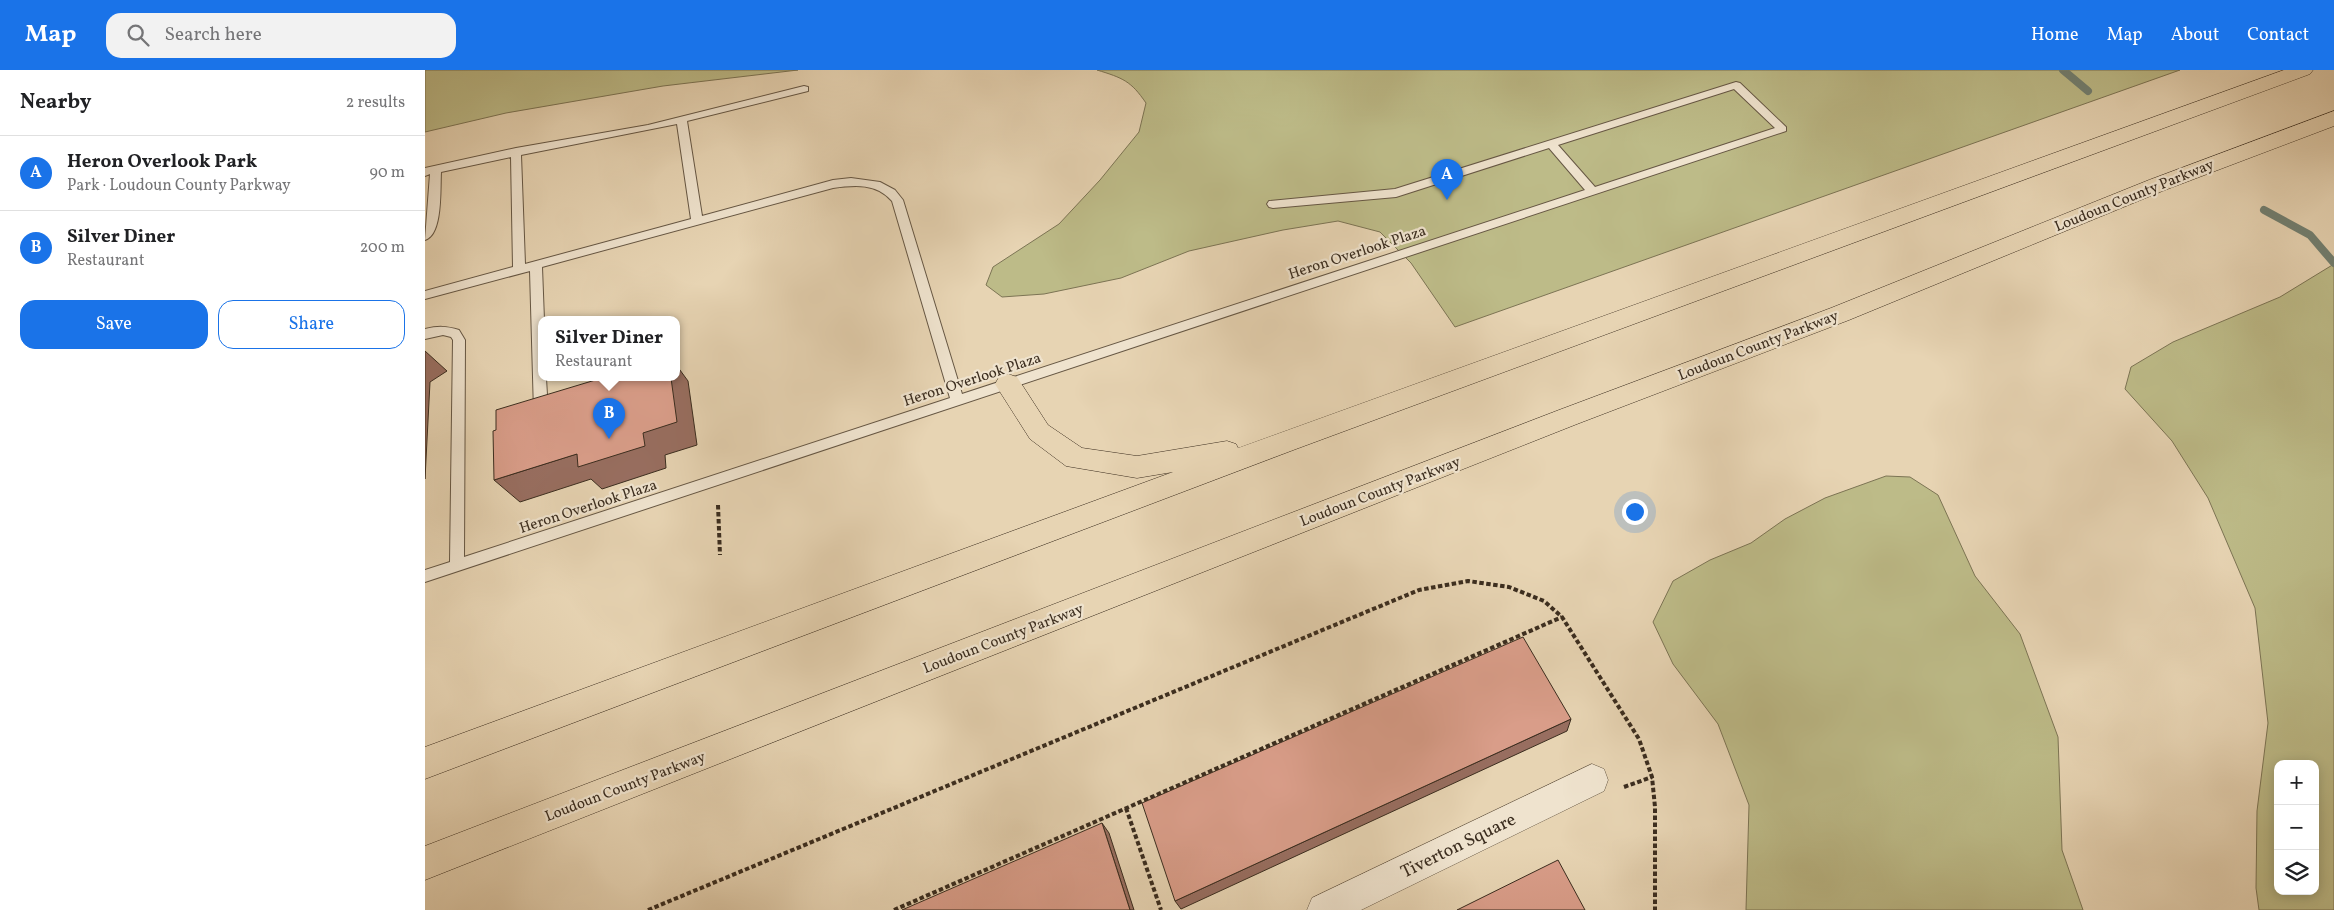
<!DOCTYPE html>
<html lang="en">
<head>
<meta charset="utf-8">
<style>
	:root { --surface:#fff; --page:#f2f2f2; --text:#202124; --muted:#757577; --line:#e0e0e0; --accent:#1a73e8 }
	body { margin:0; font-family:Vollkorn,serif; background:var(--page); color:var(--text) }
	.controls { position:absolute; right:15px; bottom:15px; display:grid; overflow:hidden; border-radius:10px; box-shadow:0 2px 12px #0003 }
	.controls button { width:45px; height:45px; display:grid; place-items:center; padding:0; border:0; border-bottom:1px solid var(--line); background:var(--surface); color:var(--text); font:25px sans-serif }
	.you { position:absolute; left:1209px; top:441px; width:18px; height:18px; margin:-12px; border:4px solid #fff; border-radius:50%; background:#1a73e8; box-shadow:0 0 0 8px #1a73e833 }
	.badge { display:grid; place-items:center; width:32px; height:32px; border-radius:50%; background:var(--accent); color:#fff; font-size:16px; font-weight:700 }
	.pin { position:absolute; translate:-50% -41px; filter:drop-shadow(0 1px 2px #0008) }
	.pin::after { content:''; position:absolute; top:26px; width:18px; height:15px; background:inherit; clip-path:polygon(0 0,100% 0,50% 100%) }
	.popup { position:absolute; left:113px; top:246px; width:142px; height:65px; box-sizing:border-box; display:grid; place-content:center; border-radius:10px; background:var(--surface); filter:drop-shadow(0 1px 4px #0005); font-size:16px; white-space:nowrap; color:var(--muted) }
	.popup b { font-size:19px; color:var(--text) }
	.popup::after { content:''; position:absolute; left:50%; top:100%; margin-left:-10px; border:10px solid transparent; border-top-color:var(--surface) }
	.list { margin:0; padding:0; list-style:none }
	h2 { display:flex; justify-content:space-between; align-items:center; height:65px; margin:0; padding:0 20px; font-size:21px }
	h2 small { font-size:16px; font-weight:400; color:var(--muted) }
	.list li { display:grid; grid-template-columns:32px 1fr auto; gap:15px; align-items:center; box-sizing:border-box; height:75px; padding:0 20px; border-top:1px solid var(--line) }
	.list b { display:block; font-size:19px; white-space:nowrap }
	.list p { margin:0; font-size:16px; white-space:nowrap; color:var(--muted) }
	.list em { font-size:16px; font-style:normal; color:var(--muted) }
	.actions { display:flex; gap:10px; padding:15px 20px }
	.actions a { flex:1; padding:11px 0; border:1px solid var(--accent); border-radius:15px; text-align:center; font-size:18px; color:var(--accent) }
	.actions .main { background:var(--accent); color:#fff }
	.icon { flex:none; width:28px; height:28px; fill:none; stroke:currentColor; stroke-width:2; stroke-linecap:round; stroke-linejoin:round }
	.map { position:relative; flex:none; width:1909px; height:840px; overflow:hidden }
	header { display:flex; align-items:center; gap:30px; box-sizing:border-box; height:70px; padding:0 25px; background:var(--accent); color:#fff }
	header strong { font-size:24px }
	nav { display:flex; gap:28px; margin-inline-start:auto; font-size:18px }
	.search { width:350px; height:45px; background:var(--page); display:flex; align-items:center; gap:12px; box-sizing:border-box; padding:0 18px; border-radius:15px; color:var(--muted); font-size:19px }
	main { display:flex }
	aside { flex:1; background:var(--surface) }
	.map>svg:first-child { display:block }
</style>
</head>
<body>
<header>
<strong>Map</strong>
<div class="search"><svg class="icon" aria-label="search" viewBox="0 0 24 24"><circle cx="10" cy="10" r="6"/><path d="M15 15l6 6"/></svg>Search here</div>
<nav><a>Home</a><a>Map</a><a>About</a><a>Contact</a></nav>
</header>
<main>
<aside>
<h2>Nearby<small>2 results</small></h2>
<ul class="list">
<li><span class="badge">A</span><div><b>Heron Overlook Park</b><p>Park · Loudoun County Parkway</p></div><em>90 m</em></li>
<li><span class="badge">B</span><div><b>Silver Diner</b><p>Restaurant</p></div><em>200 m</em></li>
</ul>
<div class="actions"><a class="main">Save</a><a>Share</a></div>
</aside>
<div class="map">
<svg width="1909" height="840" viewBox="0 0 1909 840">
	<rect width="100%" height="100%" fill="#e7d4b3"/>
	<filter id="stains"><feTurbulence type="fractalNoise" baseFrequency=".004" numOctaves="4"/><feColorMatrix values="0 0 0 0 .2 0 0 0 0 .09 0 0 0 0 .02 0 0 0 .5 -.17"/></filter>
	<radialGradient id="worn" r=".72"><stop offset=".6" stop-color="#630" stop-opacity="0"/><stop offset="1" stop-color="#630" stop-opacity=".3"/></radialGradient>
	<path fill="#bdbb88" stroke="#7c7454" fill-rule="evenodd" d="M 0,0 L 373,0 L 238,16 L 81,43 L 0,62 Z
		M 672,0 L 1755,0 L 1030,257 L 986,193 L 955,162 L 913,151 L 858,160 L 764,181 L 696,208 L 619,224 L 577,227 L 561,215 L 568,197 L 634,154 L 675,110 L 714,62 L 721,33 C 706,11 698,8 672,0 Z
		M 1909,194 L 1909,840 L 1834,840 L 1831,818 L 1832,741 L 1843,653 L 1830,538 L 1783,428 L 1747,371 L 1700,319 L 1706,297 L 1748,272 L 1855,227 ZM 1853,694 L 1890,694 L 1890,821 L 1853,821 Z
		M 1461,406 L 1485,407 L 1513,425 L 1550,506 L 1595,564 L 1633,667 L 1637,780 L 1658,840 L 1321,840 L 1324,735 L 1293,654 L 1248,594 L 1228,552 L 1248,511 L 1285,490 L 1326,473 L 1360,449 L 1400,428 Z"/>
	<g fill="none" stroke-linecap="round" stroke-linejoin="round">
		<path stroke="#728072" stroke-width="8" d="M 1638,0 L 1663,21
			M 1839,140 L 1885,165 L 1909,193"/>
		<defs>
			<path id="service" d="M 1311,12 L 1315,13 L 1361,57 L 1361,61 L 0,512 L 0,500 L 25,492 L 28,270 L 26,267 L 18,265 L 0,269 L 0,259 C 13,256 21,256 34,260 L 40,270 L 39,487 L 525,328 L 467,131 C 451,113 430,115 408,118 L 117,197 L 119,250 L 116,250 L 116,308 L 121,308 L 123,342 L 121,346 L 111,346 L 109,342 L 105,201 L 0,229 L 0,221 L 88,197 L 86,87 L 16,102 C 15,118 18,165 0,170 L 5,104 L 0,106 L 0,98 L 91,78 L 223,55 L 379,16 L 383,17 L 383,21 L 262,51 L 277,146 L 408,110 L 426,108 L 455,112 L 470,120 L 478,130 L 537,324 L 1160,120 L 1124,78 L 971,127 L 848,138 L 844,137 L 842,134 L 844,131 L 970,119 ZM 1309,19 L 1350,58 L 1170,117 L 1133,75 ZM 252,54 L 266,149 L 100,194 L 96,85 Z"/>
			<path id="minor" d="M 1167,694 L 1179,699 L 1183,710 L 1179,721 L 936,840 L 882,840 L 887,828 Z"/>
			<path id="primary" d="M 1859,0 L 1888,0 L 1885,4 L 871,379 L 0,709 L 0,677 L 748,402 L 712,408 L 641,396 L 605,369 L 570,314 L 574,307 L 583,304 L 592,307 L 623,355 L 657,378 L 712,386 L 802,371 L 811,374 L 813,378 Z
				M 1909,41 L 1909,56 L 1740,120 L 1424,250 L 1152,354 L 0,810 L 0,776 L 1134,340 L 1406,238 L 1724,110 Z"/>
		</defs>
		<use href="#service" stroke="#665744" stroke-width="2"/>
		<use href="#minor" stroke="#665744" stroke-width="1"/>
		<use href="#primary" stroke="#3b2d1f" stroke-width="1"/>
		<path stroke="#3b2d1f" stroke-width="4" stroke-dasharray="4.5 2.5" stroke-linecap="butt" d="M 293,435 L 295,485
			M 1199,717 L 1227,707
			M 701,738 L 736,840
			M 223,840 L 994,520 L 1043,511 L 1084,517 L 1119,531 L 1137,547 L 1214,669 L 1227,707 L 1230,737 L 1230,840
			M 469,840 L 1137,547"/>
		<use href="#service" fill="#efe3ce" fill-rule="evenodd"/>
		<use href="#minor" fill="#efe3ce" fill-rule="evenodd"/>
		<use href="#primary" fill="#e7d4b3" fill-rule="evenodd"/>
	</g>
	<path fill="#986e60" stroke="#3b2d1f" d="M 0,281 L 22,301 L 5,312 L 0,409 Z
		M 252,296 L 263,311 L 272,375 L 240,385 L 241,398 L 177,419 L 166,409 L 95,432 L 69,410 L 218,363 L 246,308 L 252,308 Z
		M 1146,649 L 1142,661 L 756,839 L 750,831 Z
		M 677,753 L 684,763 L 709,840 L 705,840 Z"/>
	<path fill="#d99d89" stroke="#3b2d1f" d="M 177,308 L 246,308 L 252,352 L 218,363 L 220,376 L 153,397 L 152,384 L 69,410 L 68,361 L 71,360 L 71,340 Z
		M 1098,567 L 1146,649 L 750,831 L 717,733 Z
		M 677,753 L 705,840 L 477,840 Z
		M 1133,790 L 1160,840 L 1032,840 Z"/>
	<g text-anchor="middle" stroke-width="4.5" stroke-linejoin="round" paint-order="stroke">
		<g font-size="15" fill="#3b2d1f" stroke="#efe3ce">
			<text transform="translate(1709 125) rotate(-22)" y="5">Loudoun County Parkway</text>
			<text transform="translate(932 182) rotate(-18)" y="5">Heron Overlook Plaza</text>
			<text transform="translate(1333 275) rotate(-21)" y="5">Loudoun County Parkway</text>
			<text transform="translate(547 309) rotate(-18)" y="5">Heron Overlook Plaza</text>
			<text transform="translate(955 421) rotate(-21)" y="5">Loudoun County Parkway</text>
			<text transform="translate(163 436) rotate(-18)" y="5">Heron Overlook Plaza</text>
			<text transform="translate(578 568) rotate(-21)" y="5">Loudoun County Parkway</text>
			<text transform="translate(200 716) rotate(-21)" y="5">Loudoun County Parkway</text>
		</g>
		<g font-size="18" fill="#3b2d1f" stroke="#efe3ce">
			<text transform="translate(1033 775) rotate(-26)" y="6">Tiverton Square</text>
		</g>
	</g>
	<rect width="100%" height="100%" filter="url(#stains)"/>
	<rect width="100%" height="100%" fill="url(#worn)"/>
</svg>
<div class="controls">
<button>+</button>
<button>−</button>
<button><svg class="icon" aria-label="layers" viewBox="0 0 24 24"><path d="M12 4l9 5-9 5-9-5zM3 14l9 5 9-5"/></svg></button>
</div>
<div class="you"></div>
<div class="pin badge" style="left:1022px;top:130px">A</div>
<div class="pin badge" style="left:184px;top:369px">B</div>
<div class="popup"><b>Silver Diner</b>Restaurant</div>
</div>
</main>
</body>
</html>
